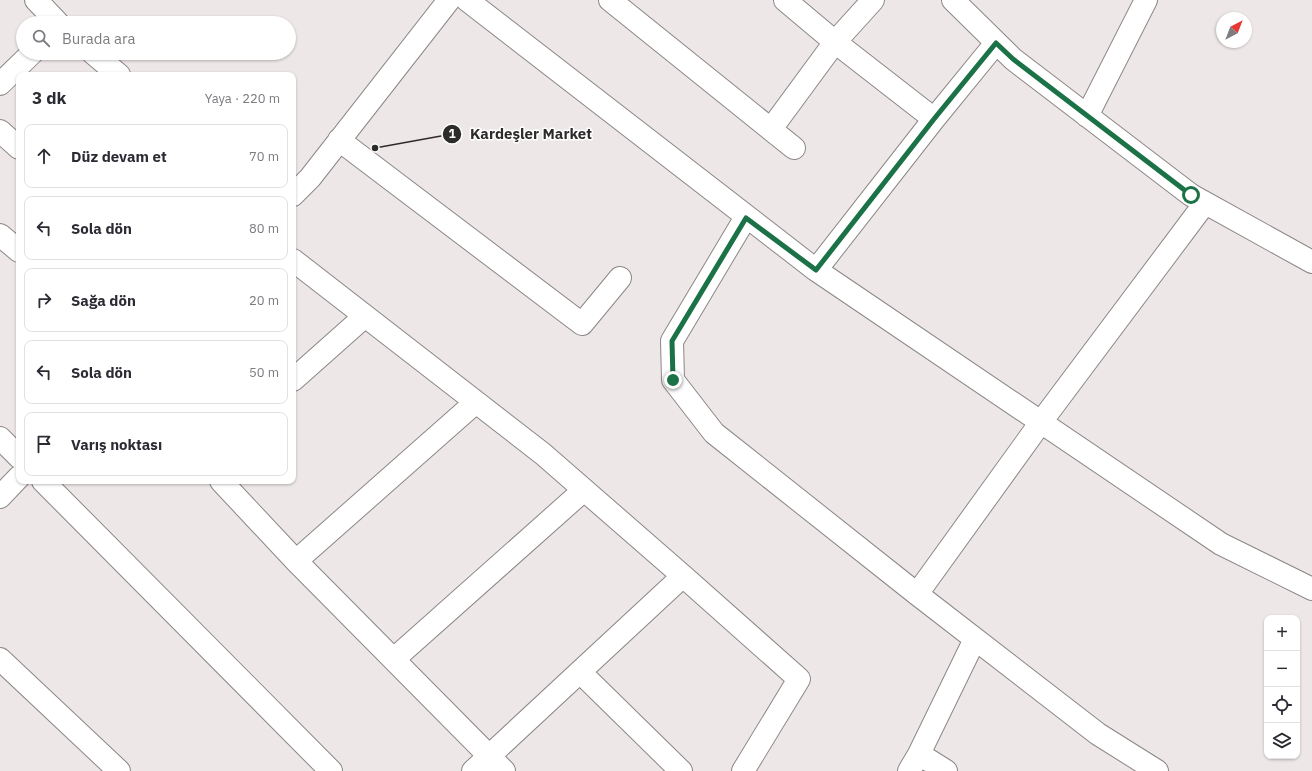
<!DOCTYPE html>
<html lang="tr">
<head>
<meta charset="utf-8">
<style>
	:root { --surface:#fff; --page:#f7f7f7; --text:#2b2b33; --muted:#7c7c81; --line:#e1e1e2 }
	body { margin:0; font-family:"IBM Plex Sans",sans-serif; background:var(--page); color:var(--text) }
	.controls { position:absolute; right:12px; bottom:12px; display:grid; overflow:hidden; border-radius:8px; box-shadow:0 1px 3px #0004 }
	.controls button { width:36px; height:36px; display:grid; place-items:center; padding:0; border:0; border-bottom:1px solid var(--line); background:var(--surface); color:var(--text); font:20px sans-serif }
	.compass { position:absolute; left:1216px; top:12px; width:36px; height:36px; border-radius:50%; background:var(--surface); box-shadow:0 1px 3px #0004; rotate:42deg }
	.stop { position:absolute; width:12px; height:12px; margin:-9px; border:3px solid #1b7246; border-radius:50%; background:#fff }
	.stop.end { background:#1b7246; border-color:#fff; box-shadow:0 1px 4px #0008 }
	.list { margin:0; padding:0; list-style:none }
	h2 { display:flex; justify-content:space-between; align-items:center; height:52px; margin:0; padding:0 16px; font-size:17px }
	h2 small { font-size:13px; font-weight:400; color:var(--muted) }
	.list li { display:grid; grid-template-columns:26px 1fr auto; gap:12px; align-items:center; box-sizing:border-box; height:64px; margin:0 8px 8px; padding:0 8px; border:1px solid var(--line); border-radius:8px }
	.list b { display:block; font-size:15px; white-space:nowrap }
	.list em { font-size:13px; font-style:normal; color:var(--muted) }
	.icon { flex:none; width:22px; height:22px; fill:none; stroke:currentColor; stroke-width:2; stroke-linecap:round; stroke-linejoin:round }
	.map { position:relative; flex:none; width:1312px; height:771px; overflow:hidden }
	.search { position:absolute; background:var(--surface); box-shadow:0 1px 3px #0004; left:16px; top:16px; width:280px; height:44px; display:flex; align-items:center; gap:10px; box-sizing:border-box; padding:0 14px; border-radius:22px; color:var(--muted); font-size:15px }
	.panel { position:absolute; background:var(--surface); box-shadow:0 1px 3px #0004; left:16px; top:72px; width:280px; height:412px; border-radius:8px }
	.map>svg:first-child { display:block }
</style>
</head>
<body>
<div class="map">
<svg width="1312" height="771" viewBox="0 0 1312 771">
	<rect width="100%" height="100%" fill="#eee7e8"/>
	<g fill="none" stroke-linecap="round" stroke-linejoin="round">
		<defs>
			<path id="minor" d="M 36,0 L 58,23
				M 467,0 L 816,270 L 1221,544 L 1312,589
				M 610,0 L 794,148
				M 785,0 L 835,42 L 934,119
				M 953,0 L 1013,59 L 1191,195 L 1312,262
				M 93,53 L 119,75
				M 0,84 L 32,53
				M 1087,116 L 1146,0
				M 771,129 L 835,42 L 873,0
				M 0,131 L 19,148
				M 339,140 L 582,324 L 620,278
				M 293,195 L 310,178 L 449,0
				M 746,217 L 672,341 L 673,380 L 714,433 L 917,594 L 1098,734 L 1157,771
				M 0,235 L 19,251
				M 293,260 L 543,454 L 683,576 L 799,679 L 743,771
				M 816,270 L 934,119 L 996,43
				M 293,380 L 365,316
				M 0,438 L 19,457
				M 43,481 L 331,771
				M 221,481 L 296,561 L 504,771
				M 0,497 L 19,477
				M 296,561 L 476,402
				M 917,594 L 1041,422 L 1205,203
				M 0,659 L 119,771
				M 394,659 L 584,490
				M 580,672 L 681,771
				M 919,754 L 946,771
				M 473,771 L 683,576
				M 909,771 L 919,754 L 975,639"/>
		</defs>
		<use href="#minor" stroke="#8d8687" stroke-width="24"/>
		<use href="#minor" stroke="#fff" stroke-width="22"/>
	</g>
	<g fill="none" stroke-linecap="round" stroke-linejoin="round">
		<path stroke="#1b7246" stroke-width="5" d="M 673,380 L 672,341 L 746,218 L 816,270 L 934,119 L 996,43 L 1013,59 L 1191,195"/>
	</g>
	<path fill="none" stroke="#2e2b2b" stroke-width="1.5" d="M375 148L452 134"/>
	<g fill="#2e2b2b" stroke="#fff" stroke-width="1.5">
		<circle cx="375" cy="148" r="4"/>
		<circle cx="452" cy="134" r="10"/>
	</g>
	<g font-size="12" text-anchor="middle" font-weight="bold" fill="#fff">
		<text x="452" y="138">1</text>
	</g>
	<g font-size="15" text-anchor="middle" font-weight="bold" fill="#2e2b2b" stroke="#fff" stroke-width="3" stroke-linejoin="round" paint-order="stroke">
		<text x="531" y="139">Kardeşler Market</text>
	</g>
</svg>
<div class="controls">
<button>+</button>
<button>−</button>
<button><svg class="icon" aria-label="locate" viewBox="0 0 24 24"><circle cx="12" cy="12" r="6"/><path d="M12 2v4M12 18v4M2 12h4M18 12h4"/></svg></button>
<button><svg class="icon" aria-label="layers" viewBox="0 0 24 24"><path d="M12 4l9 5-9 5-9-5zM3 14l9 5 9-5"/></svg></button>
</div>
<svg class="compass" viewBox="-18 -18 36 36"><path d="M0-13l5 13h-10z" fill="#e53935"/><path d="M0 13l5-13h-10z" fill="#7c7c81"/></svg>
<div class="stop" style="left:1191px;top:195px"></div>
<div class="stop end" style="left:673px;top:380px"></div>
<div class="search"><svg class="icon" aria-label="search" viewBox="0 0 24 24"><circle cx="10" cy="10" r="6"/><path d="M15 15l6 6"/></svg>Burada ara</div>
<section class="panel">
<h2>3 dk<small>Yaya · 220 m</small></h2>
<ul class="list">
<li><svg class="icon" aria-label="ahead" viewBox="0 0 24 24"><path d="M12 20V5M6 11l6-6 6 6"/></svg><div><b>Düz devam et</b></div><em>70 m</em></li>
<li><svg class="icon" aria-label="left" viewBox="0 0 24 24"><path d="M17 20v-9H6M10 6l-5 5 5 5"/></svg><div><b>Sola dön</b></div><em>80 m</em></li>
<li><svg class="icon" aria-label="right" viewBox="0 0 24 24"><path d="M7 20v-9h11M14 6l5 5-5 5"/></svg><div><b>Sağa dön</b></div><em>20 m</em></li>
<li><svg class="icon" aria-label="left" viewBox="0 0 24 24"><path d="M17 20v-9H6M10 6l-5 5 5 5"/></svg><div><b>Sola dön</b></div><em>50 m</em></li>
<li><svg class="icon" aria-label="arrive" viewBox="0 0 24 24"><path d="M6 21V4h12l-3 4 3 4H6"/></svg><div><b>Varış noktası</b></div></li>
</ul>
</section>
</div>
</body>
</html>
